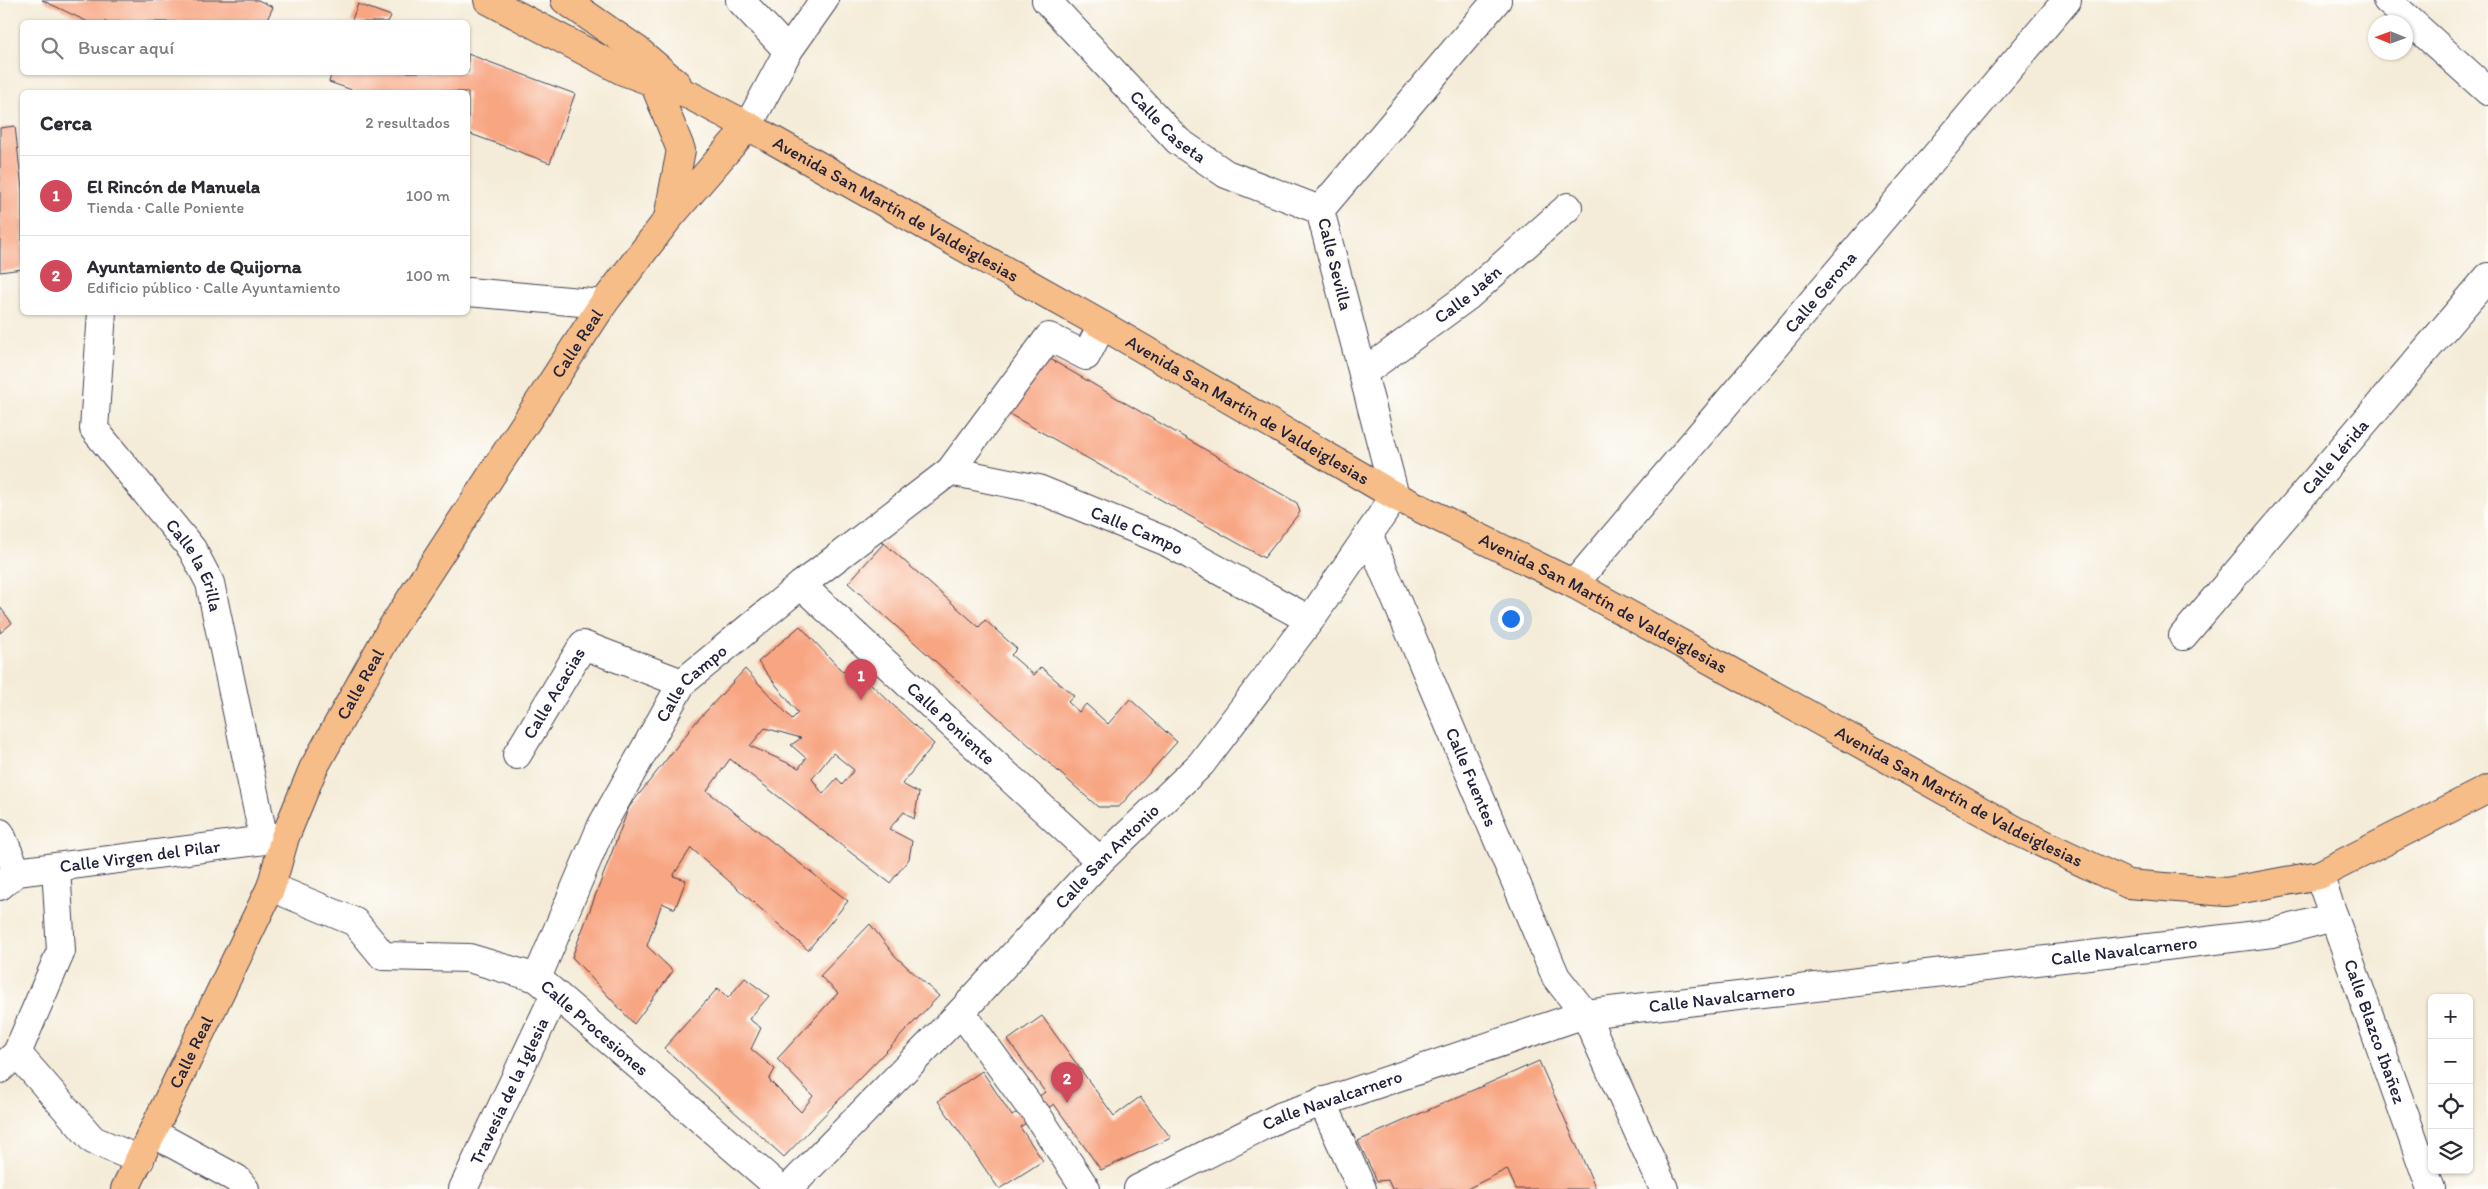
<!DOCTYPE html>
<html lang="es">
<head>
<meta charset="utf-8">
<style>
	:root { --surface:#fff; --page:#f7f7f7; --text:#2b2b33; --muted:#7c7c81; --line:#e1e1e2; --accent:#d1495b }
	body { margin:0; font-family:Itim,sans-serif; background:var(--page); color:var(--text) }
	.controls { position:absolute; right:15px; bottom:15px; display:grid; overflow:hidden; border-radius:8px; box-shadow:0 1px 4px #0004 }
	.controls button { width:45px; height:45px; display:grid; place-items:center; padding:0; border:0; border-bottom:1px solid var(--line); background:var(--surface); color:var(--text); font:25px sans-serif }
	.compass { position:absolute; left:2368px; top:15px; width:45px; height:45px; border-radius:50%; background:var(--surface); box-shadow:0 1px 4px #0004; rotate:271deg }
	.you { position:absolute; left:1510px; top:618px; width:18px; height:18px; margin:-12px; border:4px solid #fff; border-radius:50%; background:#1a73e8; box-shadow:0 0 0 8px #1a73e833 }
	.badge { display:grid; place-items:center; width:32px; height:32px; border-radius:50%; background:var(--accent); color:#fff; font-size:16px; font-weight:700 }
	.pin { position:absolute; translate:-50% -41px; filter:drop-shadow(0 1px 2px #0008) }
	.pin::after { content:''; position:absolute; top:26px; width:18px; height:15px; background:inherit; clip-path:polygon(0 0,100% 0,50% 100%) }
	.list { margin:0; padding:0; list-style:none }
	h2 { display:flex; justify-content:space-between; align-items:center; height:65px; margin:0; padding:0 20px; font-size:21px }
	h2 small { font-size:16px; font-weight:400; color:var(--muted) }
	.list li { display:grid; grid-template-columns:32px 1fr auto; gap:15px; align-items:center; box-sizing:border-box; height:80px; padding:0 20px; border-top:1px solid var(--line) }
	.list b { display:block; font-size:19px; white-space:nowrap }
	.list p { margin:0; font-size:16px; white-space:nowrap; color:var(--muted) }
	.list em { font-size:16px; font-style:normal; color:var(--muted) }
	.icon { flex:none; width:28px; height:28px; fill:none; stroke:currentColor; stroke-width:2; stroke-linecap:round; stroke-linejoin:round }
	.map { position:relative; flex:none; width:2488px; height:1189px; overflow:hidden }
	.search { position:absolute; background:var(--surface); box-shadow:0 1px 4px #0004; left:20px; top:20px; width:450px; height:55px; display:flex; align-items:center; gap:12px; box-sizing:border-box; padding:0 18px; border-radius:8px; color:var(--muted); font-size:19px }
	.panel { position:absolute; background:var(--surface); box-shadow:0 1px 4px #0004; left:20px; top:90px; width:450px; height:225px; border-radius:8px }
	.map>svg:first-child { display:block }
</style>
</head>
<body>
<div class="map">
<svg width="2488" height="1189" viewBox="0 0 2488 1189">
	<rect width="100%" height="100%" fill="#fdfcf7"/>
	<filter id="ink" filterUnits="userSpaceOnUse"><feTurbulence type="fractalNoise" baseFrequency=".02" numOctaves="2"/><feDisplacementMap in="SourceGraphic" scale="10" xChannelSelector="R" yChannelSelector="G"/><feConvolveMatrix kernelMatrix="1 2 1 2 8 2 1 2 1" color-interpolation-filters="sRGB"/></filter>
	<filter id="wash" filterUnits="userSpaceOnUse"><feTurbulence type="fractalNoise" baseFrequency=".0096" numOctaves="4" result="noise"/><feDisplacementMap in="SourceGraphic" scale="20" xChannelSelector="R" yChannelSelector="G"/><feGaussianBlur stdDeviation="1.12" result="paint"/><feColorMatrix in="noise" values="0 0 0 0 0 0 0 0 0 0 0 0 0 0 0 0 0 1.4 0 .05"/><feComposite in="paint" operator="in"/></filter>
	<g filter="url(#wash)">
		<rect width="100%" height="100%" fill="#f4ecd8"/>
		<g id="blocks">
			<path fill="#f8a582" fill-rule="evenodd" d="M 42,0 L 258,0 L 273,7 L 266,22 L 88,22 Z
				M 358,4 L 391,16 L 388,22 L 351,22 Z
				M 468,54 L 575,94 L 550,163 L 468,133 L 468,92 L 358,92 L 329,82 L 332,72 L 468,72 Z
				M 15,126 L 22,189 L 22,269 L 0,272 L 0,128 Z
				M 1050,359 L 1297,503 L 1300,512 L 1264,558 L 1004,411 Z
				M 884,543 L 979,627 L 985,620 L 1017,649 L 1011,655 L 1034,675 L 1041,667 L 1074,696 L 1068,702 L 1079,712 L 1086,704 L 1108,724 L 1130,699 L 1177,742 L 1119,807 L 1098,807 L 848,583 Z
				M 0,607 L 12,623 L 0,633 Z
				M 800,626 L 843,672 L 851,665 L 934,744 L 902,784 L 919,793 L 914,819 L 904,812 L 889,829 L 912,841 L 909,859 L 890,883 L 730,759 L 707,791 L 848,901 L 808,950 L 691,848 L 673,876 L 686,880 L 675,909 L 662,903 L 647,946 L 673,971 L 634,1024 L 572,957 L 629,807 L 696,722 L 745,669 L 792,719 L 798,713 L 758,662 ZM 765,728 L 801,738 L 791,745 L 806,758 L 799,768 L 750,746 ZM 833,753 L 854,770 L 842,785 L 837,778 L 823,794 L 812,779 Z
				M 870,924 L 895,956 L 939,996 L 784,1157 L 664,1048 L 718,988 L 728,998 L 745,978 L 769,996 L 749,1019 L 761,1028 L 751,1049 L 775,1069 L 769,1080 L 801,1112 L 813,1096 L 777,1059 L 838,993 L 820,976 Z
				M 1042,1016 L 1114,1116 L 1140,1097 L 1171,1138 L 1101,1170 L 1054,1104 L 1020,1127 L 1043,1161 L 999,1189 L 938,1101 L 982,1071 L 1012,1116 L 1045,1092 L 1008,1040 Z
				M 1539,1061 L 1596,1189 L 1516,1189 L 1507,1169 L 1467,1189 L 1392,1189 L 1388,1180 L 1377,1181 L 1358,1141 Z"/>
		</g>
	</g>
	<g filter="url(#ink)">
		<use href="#blocks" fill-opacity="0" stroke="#424053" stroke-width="1"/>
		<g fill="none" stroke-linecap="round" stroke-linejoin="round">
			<defs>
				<g id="minor">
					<path d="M 740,0 L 788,51"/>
					<path id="s1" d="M 1046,0 L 1178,141 L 1226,174 L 1320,210"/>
					<path d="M 2387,0 L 2488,91"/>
					<path d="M 748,126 L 788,51 L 824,0"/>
					<path d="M 468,292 L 603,304"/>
					<path id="s2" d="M 102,312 L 94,429 L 192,549 L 210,583 L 264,840"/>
					<path id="s3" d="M 1363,373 L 1467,297 L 1568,207"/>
					<path d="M 950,471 L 1049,337 L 1086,356 L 1102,325"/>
					<path id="s4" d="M 1369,536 L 1556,977 L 1585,1014 L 1664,1189"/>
					<path id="s5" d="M 1574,584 L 2067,0"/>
					<path id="s6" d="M 801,585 L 1100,861"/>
					<path id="s7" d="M 2183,636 L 2488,277"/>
					<path id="s8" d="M 517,755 L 583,645 L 682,683"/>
					<path d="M 0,833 L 17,872"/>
					<path id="s9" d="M 2319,875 L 2431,1189"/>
					<path id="s10" d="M 0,886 L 17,872 L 281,838"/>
					<path id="s11" d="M 271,887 L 355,922 L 383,956 L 469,958 L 537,978 L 781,1189"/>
					<path id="s12" d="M 537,978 L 602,825 L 682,683 L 801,585 L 950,471 L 1038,489 L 1165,541 L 1310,620"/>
					<path d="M 961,1012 L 1028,1104"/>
					<path d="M 17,1053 L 93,1140 L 140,1160"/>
					<path d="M 0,1069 L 17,1053 L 61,951 L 56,867"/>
					<path d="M 1322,1101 L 1362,1189"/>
					<path d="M 1037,1115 L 1086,1189"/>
					<path d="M 153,1133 L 237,1179 L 245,1189"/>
					<path id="s13" d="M 463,1189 L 555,994"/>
					<path id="s14" d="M 788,1189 L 961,1012 L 1100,861 L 1201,764 L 1310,620 L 1395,496 L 1320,210 L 1497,0"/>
					<path id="s15" d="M 1138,1189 L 1282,1116 L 1585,1014 L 2174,945 L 2272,933 L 2334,917"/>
				</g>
				<g id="major">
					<path id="s16" d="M 488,0 L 623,71 L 691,96 L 748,126 L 1102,325 L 1395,496 L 1574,584 L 2017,831 L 2128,884 L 2226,892 L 2319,875 L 2488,789"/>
					<path d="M 565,0 L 636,49 L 677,84"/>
					<path d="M 654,83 L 681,150 L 668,218"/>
					<path id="s17" d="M 125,1189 L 271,887 L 285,837 L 313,769 L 391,629 L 603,304 L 668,219 L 748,126"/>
				</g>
			</defs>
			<use href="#minor" stroke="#424053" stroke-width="30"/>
			<use href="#major" stroke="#424053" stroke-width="30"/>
			<use href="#minor" stroke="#fff" stroke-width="28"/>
			<use href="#major" stroke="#f7bd88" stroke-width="28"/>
		</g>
	</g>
	<g text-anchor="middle" stroke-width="5" stroke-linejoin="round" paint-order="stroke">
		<g font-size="18" fill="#22223b" stroke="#fdfcf7">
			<text dy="6" stroke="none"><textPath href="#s1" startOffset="176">Calle Caseta</textPath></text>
			<text dy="6" stroke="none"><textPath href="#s16" startOffset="459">Avenida San Martín de Valdeiglesias</textPath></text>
			<text transform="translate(1335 264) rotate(76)" y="6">Calle Sevilla</text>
			<text dy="6" stroke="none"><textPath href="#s5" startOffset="382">Calle Gerona</textPath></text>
			<text dy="6" stroke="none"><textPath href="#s3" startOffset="131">Calle Jaén</textPath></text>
			<text dy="6" stroke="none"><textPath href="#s17" startOffset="962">Calle Real</textPath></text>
			<text dy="6" stroke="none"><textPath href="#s16" startOffset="864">Avenida San Martín de Valdeiglesias</textPath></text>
			<text dy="6" stroke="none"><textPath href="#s7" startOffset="235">Calle Lérida</textPath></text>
			<text dy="6" stroke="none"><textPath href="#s12" startOffset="868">Calle Campo</textPath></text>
			<text dy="6" stroke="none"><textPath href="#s2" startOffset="288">Calle la Erilla</textPath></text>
			<text dy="6" stroke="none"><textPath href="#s16" startOffset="1269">Avenida San Martín de Valdeiglesias</textPath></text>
			<text dy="6" stroke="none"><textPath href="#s17" startOffset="558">Calle Real</textPath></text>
			<text dy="6" stroke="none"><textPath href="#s12" startOffset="335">Calle Campo</textPath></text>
			<text dy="6" stroke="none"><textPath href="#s8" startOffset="72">Calle Acacias</textPath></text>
			<text dy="6" stroke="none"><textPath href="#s6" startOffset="204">Calle Poniente</textPath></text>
			<text dy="6" stroke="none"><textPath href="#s4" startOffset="262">Calle Fuentes</textPath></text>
			<text dy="6" stroke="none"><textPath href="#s16" startOffset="1674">Avenida San Martín de Valdeiglesias</textPath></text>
			<text dy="6" stroke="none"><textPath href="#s10" startOffset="146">Calle Virgen del Pilar</textPath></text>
			<text dy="6" stroke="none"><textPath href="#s14" startOffset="461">Calle San Antonio</textPath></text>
			<text dy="6" stroke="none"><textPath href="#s15" startOffset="1024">Calle Navalcarnero</textPath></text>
			<text dy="6" stroke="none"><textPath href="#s15" startOffset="619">Calle Navalcarnero</textPath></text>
			<text dy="6" stroke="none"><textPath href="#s11" startOffset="368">Calle Procesiones</textPath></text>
			<text dy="6" stroke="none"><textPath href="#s9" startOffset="166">Calle Blazco Ibañez</textPath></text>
			<text dy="6" stroke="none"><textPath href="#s17" startOffset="152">Calle Real</textPath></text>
			<text dy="6" stroke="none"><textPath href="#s13" startOffset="108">Travesía de la Iglesia</textPath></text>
			<text dy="6" stroke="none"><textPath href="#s15" startOffset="214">Calle Navalcarnero</textPath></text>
		</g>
	</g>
</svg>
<div class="controls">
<button>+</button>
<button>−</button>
<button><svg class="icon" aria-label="locate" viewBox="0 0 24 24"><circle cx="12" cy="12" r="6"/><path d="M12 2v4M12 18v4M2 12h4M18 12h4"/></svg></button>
<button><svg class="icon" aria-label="layers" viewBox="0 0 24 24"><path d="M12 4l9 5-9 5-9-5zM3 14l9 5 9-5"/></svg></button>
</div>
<svg class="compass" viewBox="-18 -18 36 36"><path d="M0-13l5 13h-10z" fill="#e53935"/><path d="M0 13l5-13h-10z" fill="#7c7c81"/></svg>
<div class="you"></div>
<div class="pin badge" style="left:861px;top:700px">1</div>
<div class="pin badge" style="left:1067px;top:1103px">2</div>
<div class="search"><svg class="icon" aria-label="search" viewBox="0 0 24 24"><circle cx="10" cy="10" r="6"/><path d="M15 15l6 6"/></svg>Buscar aquí</div>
<section class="panel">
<h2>Cerca<small>2 resultados</small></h2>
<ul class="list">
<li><span class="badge">1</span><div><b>El Rincón de Manuela</b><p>Tienda · Calle Poniente</p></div><em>100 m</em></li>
<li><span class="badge">2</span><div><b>Ayuntamiento de Quijorna</b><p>Edificio público · Calle Ayuntamiento</p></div><em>100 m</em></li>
</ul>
</section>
</div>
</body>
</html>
